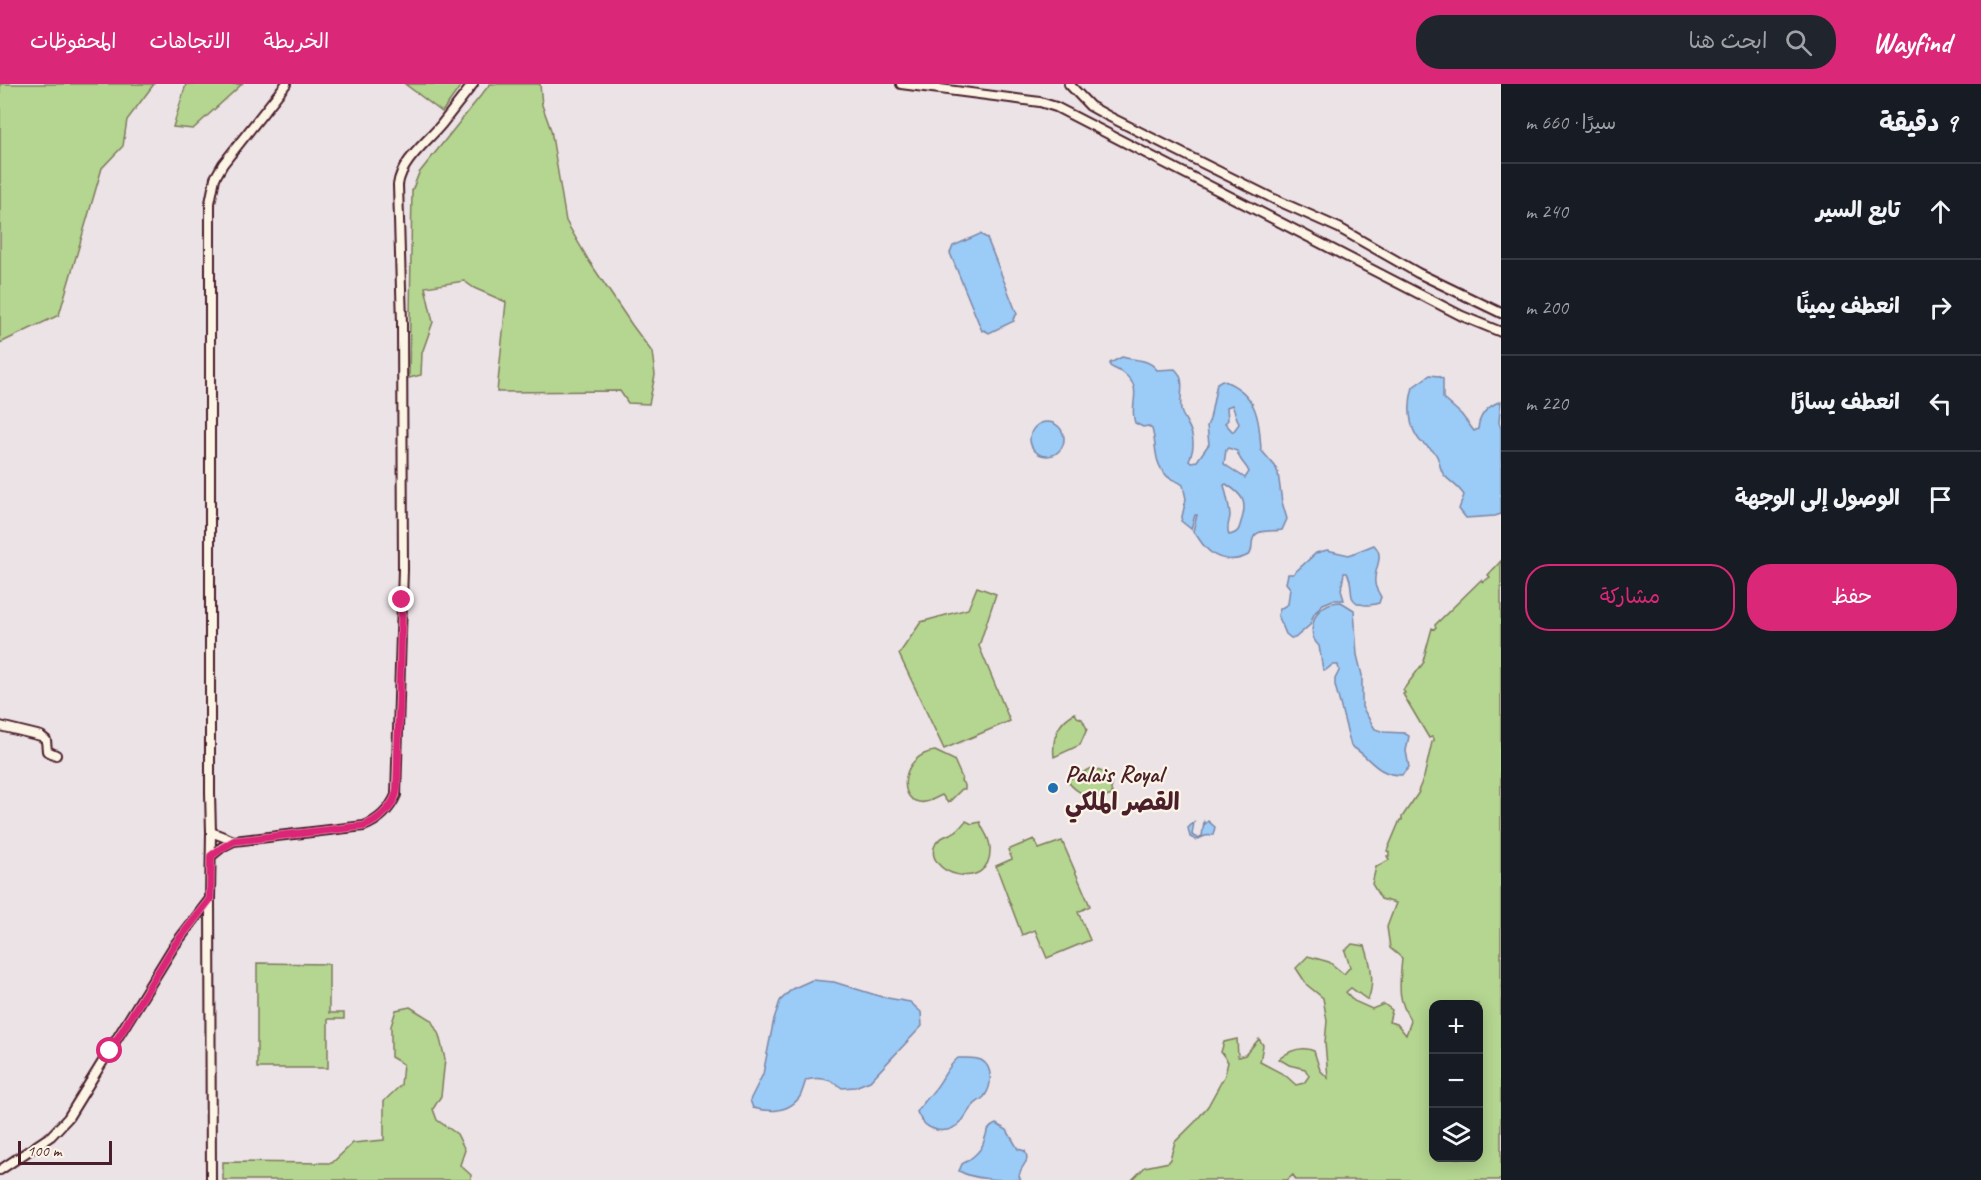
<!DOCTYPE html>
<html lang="ar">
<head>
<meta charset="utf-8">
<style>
	:root { --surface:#171b24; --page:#20242c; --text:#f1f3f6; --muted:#9ea1a6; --line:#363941; --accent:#db2777 }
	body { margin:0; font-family:Caveat,"Playpen Sans Arabic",sans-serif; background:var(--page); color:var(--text); direction:rtl }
	.controls { position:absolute; right:18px; bottom:18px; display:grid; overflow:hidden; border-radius:12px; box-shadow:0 3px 15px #0003 }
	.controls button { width:54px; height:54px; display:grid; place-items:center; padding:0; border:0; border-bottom:2px solid var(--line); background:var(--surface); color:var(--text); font:30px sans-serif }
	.scale { position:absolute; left:18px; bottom:15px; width:94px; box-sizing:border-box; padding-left:6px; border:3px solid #4a1f2b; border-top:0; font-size:16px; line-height:21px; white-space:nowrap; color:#4a1f2b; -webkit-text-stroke:4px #fcf5e5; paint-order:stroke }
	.stop { position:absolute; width:18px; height:18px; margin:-14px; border:4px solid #db2777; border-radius:50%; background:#fff }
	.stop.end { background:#db2777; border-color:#fff; box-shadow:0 2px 6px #0008 }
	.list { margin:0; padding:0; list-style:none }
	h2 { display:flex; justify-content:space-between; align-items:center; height:78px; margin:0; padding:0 24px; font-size:26px }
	h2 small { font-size:20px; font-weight:400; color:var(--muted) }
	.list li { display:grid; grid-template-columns:39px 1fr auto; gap:18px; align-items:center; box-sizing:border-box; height:96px; padding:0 24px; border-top:2px solid var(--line) }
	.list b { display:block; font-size:22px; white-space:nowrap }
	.list em { font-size:20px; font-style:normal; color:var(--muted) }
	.actions { display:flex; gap:12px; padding:18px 24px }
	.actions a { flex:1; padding:14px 0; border:2px solid var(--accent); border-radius:24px; text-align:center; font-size:21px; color:var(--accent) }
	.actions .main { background:var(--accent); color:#fff }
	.icon { flex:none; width:33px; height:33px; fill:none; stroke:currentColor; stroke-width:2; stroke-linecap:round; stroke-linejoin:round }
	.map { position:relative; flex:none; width:1501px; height:1096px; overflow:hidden; direction:ltr }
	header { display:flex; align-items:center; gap:36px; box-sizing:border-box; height:84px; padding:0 30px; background:var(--accent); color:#fff }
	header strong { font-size:28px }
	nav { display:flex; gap:33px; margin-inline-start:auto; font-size:21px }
	.search { width:420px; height:54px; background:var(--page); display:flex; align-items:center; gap:15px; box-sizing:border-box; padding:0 21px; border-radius:24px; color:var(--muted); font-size:22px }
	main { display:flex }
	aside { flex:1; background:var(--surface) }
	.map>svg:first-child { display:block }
</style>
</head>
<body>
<header>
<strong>Wayfind</strong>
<div class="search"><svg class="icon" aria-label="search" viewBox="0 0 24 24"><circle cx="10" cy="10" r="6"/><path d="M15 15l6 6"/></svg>ابحث هنا</div>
<nav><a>الخريطة</a><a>الاتجاهات</a><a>المحفوظات</a></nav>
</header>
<main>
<aside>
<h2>9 دقيقة<small>سيرًا · 660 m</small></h2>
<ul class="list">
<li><svg class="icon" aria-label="ahead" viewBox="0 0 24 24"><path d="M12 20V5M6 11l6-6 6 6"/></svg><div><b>تابع السير</b></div><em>240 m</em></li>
<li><svg class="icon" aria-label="right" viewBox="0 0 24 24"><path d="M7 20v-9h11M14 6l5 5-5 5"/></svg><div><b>انعطف يمينًا</b></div><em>200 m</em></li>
<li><svg class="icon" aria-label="left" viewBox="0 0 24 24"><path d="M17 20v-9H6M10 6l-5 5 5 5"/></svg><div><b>انعطف يسارًا</b></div><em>220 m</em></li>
<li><svg class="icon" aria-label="arrive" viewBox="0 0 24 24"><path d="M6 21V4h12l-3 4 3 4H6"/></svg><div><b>الوصول إلى الوجهة</b></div></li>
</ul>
<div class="actions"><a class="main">حفظ</a><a>مشاركة</a></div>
</aside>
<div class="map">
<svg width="1501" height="1096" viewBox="0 0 1501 1096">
	<rect width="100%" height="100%" fill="#ece3e6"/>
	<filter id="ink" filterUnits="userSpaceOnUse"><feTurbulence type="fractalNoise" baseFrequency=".0167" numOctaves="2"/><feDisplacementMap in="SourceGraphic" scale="12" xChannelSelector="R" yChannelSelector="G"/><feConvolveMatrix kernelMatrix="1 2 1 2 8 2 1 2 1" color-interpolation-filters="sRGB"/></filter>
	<g filter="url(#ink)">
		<path fill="#b4d690" stroke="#7f7a5e" stroke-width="1.5" fill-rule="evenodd" d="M 0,0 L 154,0 L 127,36 L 123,62 L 102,84 L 59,231 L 0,259 Z
			M 186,0 L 242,0 L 193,45 L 173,43 Z
			M 405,0 L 462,0 L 442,28 Z
			M 490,0 L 540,0 L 542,21 L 551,46 L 566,137 L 589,177 L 632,241 L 652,268 L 655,291 L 649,320 L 628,319 L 620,307 L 497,308 L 506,218 L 474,204 L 464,197 L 425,203 L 433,238 L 422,269 L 421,291 L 409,294 L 412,107 L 419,89 Z
			M 1501,477 L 1501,1096 L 1296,1096 L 1293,1091 L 1287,1096 L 1132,1096 L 1145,1083 L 1169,1078 L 1175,1058 L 1195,1038 L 1208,1022 L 1225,991 L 1228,978 L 1221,968 L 1224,958 L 1237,955 L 1238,973 L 1245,971 L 1259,955 L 1263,961 L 1260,978 L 1285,991 L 1296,1001 L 1304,999 L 1309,992 L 1305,985 L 1289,981 L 1279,975 C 1289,967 1302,962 1314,967 L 1320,986 L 1328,994 L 1325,958 L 1327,937 L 1323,914 L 1307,901 L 1296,884 L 1308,872 L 1329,878 L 1344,890 L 1350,883 L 1345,867 L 1352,860 L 1365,862 C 1371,880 1375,898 1368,916 L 1351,904 L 1346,908 L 1354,917 L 1372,925 L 1384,920 L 1392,926 L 1389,938 L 1397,940 L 1406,951 L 1411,937 C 1396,913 1400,901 1402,874 L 1390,864 L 1387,843 L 1396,819 L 1381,815 L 1372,800 L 1376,783 L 1389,776 L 1387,772 L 1389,772 L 1389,768 L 1387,767 L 1400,736 L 1402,736 L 1402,733 L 1419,708 L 1418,707 L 1424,693 L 1432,658 L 1434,657 L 1432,653 L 1429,654 L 1403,610 L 1405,609 L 1403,606 L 1424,578 L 1423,577 L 1432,544 L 1434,545 L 1436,543 L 1435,541 L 1481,496 L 1483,498 L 1490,493 L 1488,491 ZM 1434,920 L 1478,920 L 1478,1074 L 1434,1074 Z
			M 977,503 L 996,510 L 979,562 L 1010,637 L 944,665 L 899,570 L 921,538 L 968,525 Z
			M 1075,629 L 1077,633 L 1082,635 L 1087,645 L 1080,661 L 1054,673 C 1052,654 1058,638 1075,629 Z
			M 935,667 L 954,676 L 962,694 L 961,697 L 965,701 L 965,705 L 962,705 L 948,719 L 942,711 C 935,714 927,720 919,718 C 897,715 901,671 935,667 Z
			M 1092,684 L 1108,690 L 1112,701 L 1111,706 L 1113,711 C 1095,717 1077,711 1067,696 Z
			M 966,737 L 972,740 L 980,738 C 983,748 989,751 990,763 C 993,812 919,789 936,759 C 941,752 950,751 956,747 C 961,744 962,740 966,737 Z
			M 1034,755 L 1039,765 L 1062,757 L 1090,822 L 1078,828 L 1090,856 L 1047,874 L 1035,846 L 1022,851 L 996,782 L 1012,775 L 1008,766 Z
			M 257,879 L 329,880 L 329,929 L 344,929 L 344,935 L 328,935 L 328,984 L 257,984 Z
			M 410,923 L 431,936 L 439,951 L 445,975 L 441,1012 L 433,1025 L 437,1036 L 457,1050 L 465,1066 L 460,1081 L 471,1091 L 471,1096 L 223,1096 L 223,1078 L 332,1079 L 353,1059 L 384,1056 L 384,1017 L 401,1001 L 403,980 L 391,973 L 391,942 L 396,926 Z"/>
		<path fill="#9bcbf7" stroke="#7b86a5" stroke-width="1.5" fill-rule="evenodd" d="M 980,150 L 987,154 L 1017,230 L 1013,235 L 1014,237 L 989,249 L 984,246 L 982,247 L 950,169 L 953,162 Z
			M 1122,273 C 1135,277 1148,274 1157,286 L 1175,285 C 1187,296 1179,312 1181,326 C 1182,332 1185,334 1187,339 C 1194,351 1195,364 1189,376 L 1191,378 L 1197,377 L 1209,360 L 1207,342 L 1210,335 L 1217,299 L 1222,296 C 1257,309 1259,333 1261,366 L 1275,382 L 1278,389 L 1282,418 L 1287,435 L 1282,446 C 1273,448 1256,444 1253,455 C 1251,460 1253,465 1250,470 C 1235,479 1217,477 1205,463 C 1200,458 1198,452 1193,447 L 1197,431 L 1195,431 L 1191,445 L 1181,437 L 1186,415 L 1183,401 C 1178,396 1171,397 1166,391 C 1153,378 1157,361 1152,345 L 1148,342 L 1143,343 L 1135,339 C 1128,319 1145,305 1123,289 C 1119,286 1114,285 1110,282 L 1110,279 ZM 1232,321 L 1239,340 L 1233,348 L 1225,339 L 1228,336 L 1227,323 ZM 1228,364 L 1237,367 C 1239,377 1246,380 1249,388 L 1245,394 L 1224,380 L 1226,366 ZM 1226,400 C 1243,411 1248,418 1241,438 C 1239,446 1238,449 1229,451 C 1226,443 1229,440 1230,432 C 1230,427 1225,405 1224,401 Z
			M 1430,291 L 1438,292 L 1443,295 L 1443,314 L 1461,330 L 1474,347 L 1478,345 C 1479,331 1488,322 1501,317 L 1499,338 L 1501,345 L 1501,430 L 1495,432 L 1466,434 L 1459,425 L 1464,411 C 1458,402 1450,398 1444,391 C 1439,385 1440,375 1435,369 C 1431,364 1425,361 1420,357 C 1408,343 1408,320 1413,303 Z
			M1030 355a17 17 0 1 1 34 0a17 17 0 1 1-34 0Z
			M 1374,461 C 1386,473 1373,485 1375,499 C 1375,504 1379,509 1381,513 L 1379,519 C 1371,522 1356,523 1352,513 C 1350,504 1352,497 1347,489 L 1344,489 L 1341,506 L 1344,516 L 1333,516 L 1323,520 L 1314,530 L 1310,541 L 1295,554 L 1291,554 L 1286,550 L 1278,531 L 1280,525 L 1288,520 L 1290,504 L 1286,499 L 1288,490 L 1293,490 L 1316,469 L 1327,466 L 1349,471 Z
			M 1341,518 L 1354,526 L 1357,571 L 1362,591 L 1362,623 L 1375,645 L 1384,648 L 1404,649 L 1409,652 L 1406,667 L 1409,683 L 1402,691 C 1375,691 1371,673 1351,662 L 1335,601 L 1335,595 L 1339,587 L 1338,581 L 1332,581 L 1326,586 L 1323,586 L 1319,562 C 1307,551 1312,528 1327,521 C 1331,519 1336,518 1341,518 Z
			M 1208,737 L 1215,743 L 1213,751 L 1205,752 L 1196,756 L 1190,753 L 1188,744 L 1194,738 L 1192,751 L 1198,754 L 1202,752 L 1204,738 L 1205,740 Z
			M 812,896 L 834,898 L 882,913 L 910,918 L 921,928 L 922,942 L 870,997 L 855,1003 L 842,1004 C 831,995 820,992 806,996 C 804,1001 802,1010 799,1014 C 787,1029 768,1028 753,1024 L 750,1016 L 763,990 L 774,935 L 780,917 L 792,905 Z
			M 958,974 C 965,974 974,973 981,976 C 994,983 992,1003 984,1013 C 981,1016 976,1018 973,1022 C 968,1026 966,1033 962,1037 C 947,1053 925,1048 917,1028 C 922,1020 929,1013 935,1005 C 943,995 947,983 958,974 Z
			M 996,1040 L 1007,1046 L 1018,1065 L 1025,1067 C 1031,1080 1021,1079 1019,1092 L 1021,1096 C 1001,1096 975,1096 959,1087 L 962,1080 C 970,1076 980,1068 983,1060 C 987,1050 986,1044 996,1040 Z"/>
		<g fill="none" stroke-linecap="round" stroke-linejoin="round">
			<defs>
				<path id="minor" d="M 901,0 L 1040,18 L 1056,23 L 1462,232 L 1501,248
					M 1069,0 L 1090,22 L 1108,32 L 1274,115 L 1339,144 L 1418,189 L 1501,229
					M 0,642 L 41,652 L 46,656 L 47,667 L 56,671
					M 211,748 L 234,757 L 364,742 C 379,736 390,725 396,711 L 403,485 L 402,239 L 398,101 C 401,77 427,58 441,41 C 452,27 462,14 473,0
					M 211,772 L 222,763 L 234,757
					M 210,815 L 211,1096
					M 0,1086 L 51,1052 L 68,1034 L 174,862 L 210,815 L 211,748 L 210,709 L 210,119 L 215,94 L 223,80 L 286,0"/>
			</defs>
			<use href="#minor" stroke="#4a1f2b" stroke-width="12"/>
			<use href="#minor" stroke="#fcf5e5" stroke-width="8"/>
		</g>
	</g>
	<g fill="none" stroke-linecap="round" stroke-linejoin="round" filter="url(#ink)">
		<path stroke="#db2777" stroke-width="8" d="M 110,967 L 174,862 L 210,815 L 211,772 L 222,764 L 234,757 L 364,742 C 379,736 395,722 397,705 L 402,516"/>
	</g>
	<circle fill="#1f6fb2" stroke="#fcf5e5" stroke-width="2" cx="1053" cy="704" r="6"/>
	<g text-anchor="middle" stroke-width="4.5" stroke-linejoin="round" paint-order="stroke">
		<g font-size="24" font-weight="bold" fill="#4a1f2b" stroke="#fcf5e5" text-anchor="start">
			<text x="1065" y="698">Palais Royal<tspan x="1065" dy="28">القصر الملكي</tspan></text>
		</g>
	</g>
</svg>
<div class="controls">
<button>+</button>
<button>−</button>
<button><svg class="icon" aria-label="layers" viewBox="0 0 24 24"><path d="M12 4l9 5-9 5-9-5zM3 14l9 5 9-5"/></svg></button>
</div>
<div class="scale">100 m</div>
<div class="stop" style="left:110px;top:967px"></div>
<div class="stop end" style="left:402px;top:516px"></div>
</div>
</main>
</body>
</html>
